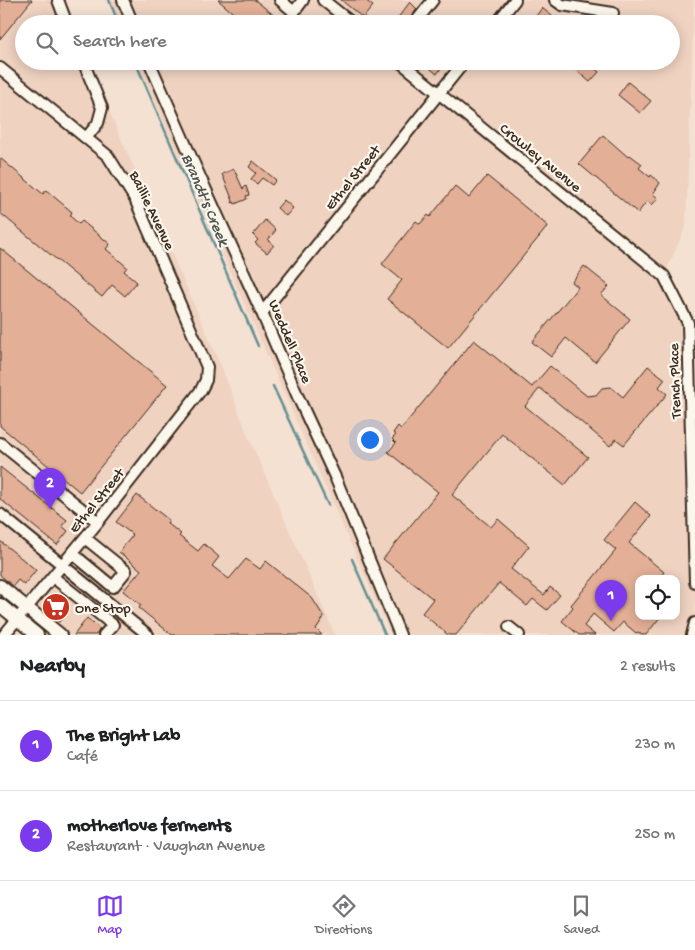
<!DOCTYPE html>
<html lang="en">
<head>
<meta charset="utf-8">
<style>
	:root { --surface:#fff; --page:#f6f6f6; --text:#202124; --muted:#757577; --line:#e0e0e0; --accent:#7c3aed }
	body { margin:0; font-family:"Gochi Hand",sans-serif; background:var(--page); color:var(--text) }
	.controls { position:absolute; right:15px; bottom:15px; display:grid; overflow:hidden; border-radius:10px; box-shadow:0 2px 12px #0003 }
	.controls button { width:45px; height:45px; display:grid; place-items:center; padding:0; border:0; border-bottom:1px solid var(--line); background:var(--surface); color:var(--text); font:25px sans-serif }
	.you { position:absolute; left:369px; top:439px; width:18px; height:18px; margin:-12px; border:4px solid #fff; border-radius:50%; background:#1a73e8; box-shadow:0 0 0 8px #1a73e833 }
	.badge { display:grid; place-items:center; width:32px; height:32px; border-radius:50%; background:var(--accent); color:#fff; font-size:16px; font-weight:700 }
	.pin { position:absolute; translate:-50% -41px; filter:drop-shadow(0 1px 2px #0008) }
	.pin::after { content:''; position:absolute; top:26px; width:18px; height:15px; background:inherit; clip-path:polygon(0 0,100% 0,50% 100%) }
	.list { margin:0; padding:0; list-style:none }
	h2 { display:flex; justify-content:space-between; align-items:center; height:65px; margin:0; padding:0 20px; font-size:21px }
	h2 small { font-size:16px; font-weight:400; color:var(--muted) }
	.list li { display:grid; grid-template-columns:32px 1fr auto; gap:15px; align-items:center; box-sizing:border-box; height:90px; padding:0 20px; border-top:1px solid var(--line) }
	.list b { display:block; font-size:19px; white-space:nowrap }
	.list p { margin:0; font-size:16px; white-space:nowrap; color:var(--muted) }
	.list em { font-size:16px; font-style:normal; color:var(--muted) }
	.icon { flex:none; width:28px; height:28px; fill:none; stroke:currentColor; stroke-width:2; stroke-linecap:round; stroke-linejoin:round }
	.map { position:relative; flex:none; width:695px; height:635px; overflow:hidden }
	.search { position:absolute; background:var(--surface); box-shadow:0 2px 12px #0003; left:15px; right:15px; top:15px; height:55px; display:flex; align-items:center; gap:12px; box-sizing:border-box; padding:0 18px; border-radius:28px; color:var(--muted); font-size:19px }
	.sheet { height:245px; background:var(--surface) }
	nav { display:flex; justify-content:space-around; align-items:center; box-sizing:border-box; height:70px; border-top:1px solid var(--line); background:var(--surface); font-size:14px; color:var(--muted) }
	nav a { display:grid; justify-items:center; gap:2px }
	nav .on { color:var(--accent) }
	.map>svg:first-child { display:block }
</style>
</head>
<body>
<div class="map">
<svg width="695" height="635" viewBox="0 0 695 635">
	<rect width="100%" height="100%" fill="#f4e1d2"/>
	<filter id="ink" filterUnits="userSpaceOnUse"><feTurbulence type="fractalNoise" baseFrequency=".02" numOctaves="2"/><feDisplacementMap in="SourceGraphic" scale="10" xChannelSelector="R" yChannelSelector="G"/><feConvolveMatrix kernelMatrix="1 2 1 2 8 2 1 2 1" color-interpolation-filters="sRGB"/></filter>
	<g filter="url(#ink)">
		<path fill="#efd2c0" fill-rule="evenodd" d="M 0,0 L 60,0 L 71,24 L 24,24 L 24,61 L 87,61 L 224,373 L 246,431 L 335,635 L 45,635 L 0,598 Z
			M 110,0 L 421,0 L 431,9 L 438,0 L 694,0 L 686,226 L 664,276 L 688,323 L 695,442 L 695,635 L 391,635 L 137,61 L 671,61 L 671,24 L 121,24 ZM 639,579 L 676,579 L 676,616 L 639,616 Z"/>
		<g fill="none" stroke-linecap="round" stroke-linejoin="round">
			<path stroke="#679093" stroke-width="2.5" d="M 109,0 L 119,24
				M 135,61 L 258,346
				M 273,386 L 328,505
				M 352,559 L 385,635"/>
		</g>
		<path fill="#e3af96" stroke="#3b2a1e" d="M 0,0 L 32,0 L 0,39 Z
			M 218,0 L 255,0 L 285,24 L 270,24 L 266,20 L 262,24 L 246,24 Z
			M 341,0 L 365,0 L 373,6 L 363,18 Z
			M 410,2 L 417,9 L 409,20 L 407,24 L 393,24 Z
			M 542,8 L 562,24 L 530,24 Z
			M 421,61 L 446,61 L 437,74 Z
			M 565,61 L 594,61 L 591,65 L 599,72 L 590,82 Z
			M 628,82 L 651,101 L 640,113 L 618,95 Z
			M 603,135 L 628,157 L 630,155 L 642,164 L 639,168 L 650,177 L 651,175 L 660,183 L 653,194 L 658,198 L 652,205 L 647,201 L 638,213 L 579,164 Z
			M 0,158 L 43,194 L 46,190 L 72,212 L 70,216 L 79,224 L 82,221 L 110,244 L 106,249 L 127,267 L 124,271 L 137,282 L 125,296 L 112,285 L 102,297 L 0,213 Z
			M 253,161 L 276,180 L 272,185 L 262,178 L 257,184 L 251,179 L 256,173 L 249,167 Z
			M 234,169 L 243,189 L 246,186 L 249,195 L 246,196 L 247,199 L 235,204 L 234,202 L 232,203 L 233,201 L 222,174 Z
			M 487,176 L 548,226 L 448,348 L 387,299 L 402,280 L 382,264 L 416,221 L 420,224 L 428,215 L 430,217 L 455,186 L 469,198 Z
			M 284,200 L 293,208 L 286,216 L 277,208 Z
			M 265,220 L 276,230 L 268,240 L 274,245 L 267,253 L 255,243 L 258,240 L 253,235 Z
			M 0,248 L 167,385 L 80,492 L 0,426 Z
			M 584,266 L 609,286 L 601,295 L 630,319 L 595,362 L 566,338 L 551,357 L 532,342 L 578,287 L 572,282 Z
			M 474,340 L 532,387 L 550,366 L 587,396 L 596,395 L 602,388 L 611,387 L 623,397 L 648,366 L 665,379 L 659,387 L 667,394 L 624,445 L 616,439 L 610,446 L 540,388 L 525,406 L 588,457 L 565,485 L 502,434 L 452,495 L 491,527 L 498,519 L 529,546 L 511,569 L 544,595 L 550,587 L 560,595 L 547,610 L 533,599 L 527,606 L 499,583 L 456,635 L 448,635 L 422,613 L 433,599 L 383,559 L 438,492 L 388,452 L 396,443 L 392,439 L 396,435 L 393,433 L 398,426 L 401,429 Z
			M 0,467 L 67,520 L 62,526 L 68,531 L 57,545 L 0,499 Z
			M 137,495 L 169,520 L 167,523 L 181,534 L 179,536 L 198,551 L 204,544 L 219,557 L 212,566 L 229,579 L 246,559 L 260,569 L 266,561 L 312,598 L 324,617 L 316,629 L 322,635 L 172,635 L 139,608 L 141,605 L 123,591 L 141,570 L 119,552 L 133,535 L 116,522 Z
			M 635,502 L 651,516 L 629,543 L 664,572 L 659,579 L 639,579 L 639,616 L 661,616 L 646,635 L 642,635 L 638,632 L 636,633 L 623,622 L 614,632 L 593,614 L 584,626 L 595,635 L 579,635 L 562,621 L 573,607 L 571,605 L 616,550 L 604,540 Z
			M 0,541 L 36,570 L 24,585 L 18,580 L 13,586 L 0,575 Z
			M 61,594 L 68,600 L 63,605 L 69,610 L 59,622 L 44,609 L 53,597 L 56,600 Z
			M 87,618 L 100,629 L 96,635 L 74,635 Z"/>
		<g fill="none" stroke-linecap="round" stroke-linejoin="round">
			<defs>
				<path id="minor" d="M 58,0 L 67,24
					M 123,0 L 133,24
					M 280,0 L 294,12 L 303,0
					M 323,0 L 353,24
					M 555,0 L 562,5 L 613,13
					M 414,24 L 433,0
					M 496,24 L 515,0
					M 83,61 L 102,108 L 98,123 L 87,137
					M 149,61 L 196,168 L 262,313 L 298,397 L 336,479 L 400,635
					M 399,61 L 664,276 L 688,323 L 695,582
					M 0,68 L 108,156 L 135,199 L 207,367 L 206,380 L 201,390 L 98,522 L 4,635
					M 262,313 L 465,61
					M 0,443 L 98,522
					M 0,514 L 148,635
					M 72,553 L 113,587 L 126,571 L 85,538
					M 53,577 L 113,625 L 104,635
					M 509,627 L 519,635
					M 692,635 L 695,623"/>
				<path id="major" d="M 0,586 L 60,635
					M 0,605 L 37,635"/>
			</defs>
			<use href="#minor" stroke="#3b2a1e" stroke-width="14"/>
			<use href="#major" stroke="#3b2a1e" stroke-width="16"/>
			<use href="#minor" stroke="#fbf7ec" stroke-width="10"/>
			<use href="#major" stroke="#fbf7ec" stroke-width="12"/>
		</g>
	</g>
	<defs>
		<symbol id="supermarket-disc" viewBox="-11 -11 22 22"><circle r="9.5" fill="#c8321e" stroke="#fbf7ec"/><path d="M-6-5.5h2.5l.6 2H6L4.5 2H-2.5L-4.4-4H-6ZM-1.5 3.2a1.3 1.3 0 1 0 .1 0ZM3 3.2a1.3 1.3 0 1 0 .1 0Z" fill="#fff"/></symbol>
	</defs>
	<g fill-rule="evenodd">
		<use href="#supermarket-disc" x="40" y="591" width="32" height="32"/>
	</g>
	<g text-anchor="middle" stroke-width="4.5" stroke-linejoin="round" paint-order="stroke">
		<g font-size="15" fill="#3b2a1e" stroke="#fbf7ec">
			<text transform="translate(541 157) rotate(39)" y="5">Crowley Avenue</text>
			<text transform="translate(352 177) rotate(-51)" y="5">Ethel Street</text>
			<text transform="translate(153 210) rotate(64)" y="5">Baillie Avenue</text>
			<text transform="translate(291 341) rotate(67)" y="5">Weddell Place</text>
			<text transform="translate(674 381) rotate(-92)" y="5">Trench Place</text>
			<text transform="translate(96 500) rotate(-51)" y="5">Ethel Street</text>
		</g>
		<g font-size="15" fill="#3b2a1e" stroke="#fbf7ec" text-anchor="start">
			<text x="75" y="612">One Stop</text>
		</g>
		<g font-size="16" font-style="italic" fill="#4e544f" stroke="#fbf7ec">
			<text transform="translate(207 199) rotate(67)" y="6">Brandt's Creek</text>
		</g>
	</g>
</svg>
<div class="controls">
<button><svg class="icon" aria-label="locate" viewBox="0 0 24 24"><circle cx="12" cy="12" r="6"/><path d="M12 2v4M12 18v4M2 12h4M18 12h4"/></svg></button>
</div>
<div class="you"></div>
<div class="pin badge" style="left:611px;top:621px">1</div>
<div class="pin badge" style="left:50px;top:509px">2</div>
<div class="search"><svg class="icon" aria-label="search" viewBox="0 0 24 24"><circle cx="10" cy="10" r="6"/><path d="M15 15l6 6"/></svg>Search here</div>
</div>
<section class="sheet">
<h2>Nearby<small>2 results</small></h2>
<ul class="list">
<li><span class="badge">1</span><div><b>The Bright Lab</b><p>Café</p></div><em>230 m</em></li>
<li><span class="badge">2</span><div><b>motherlove ferments</b><p>Restaurant · Vaughan Avenue</p></div><em>250 m</em></li>
</ul>
</section>
<nav>
<a class="on"><svg class="icon" aria-label="map" viewBox="0 0 24 24"><path d="M3 6l6-2 6 2 6-2v14l-6 2-6-2-6 2zM9 4v14M15 6v14"/></svg>Map</a>
<a><svg class="icon" aria-label="directions" viewBox="0 0 24 24"><path d="M12 3l9 9-9 9-9-9zM9 14v-3h6M13 9l2 2-2 2"/></svg>Directions</a>
<a><svg class="icon" aria-label="saved" viewBox="0 0 24 24"><path d="M7 4h10v16l-5-4-5 4z"/></svg>Saved</a>
</nav>
</body>
</html>
